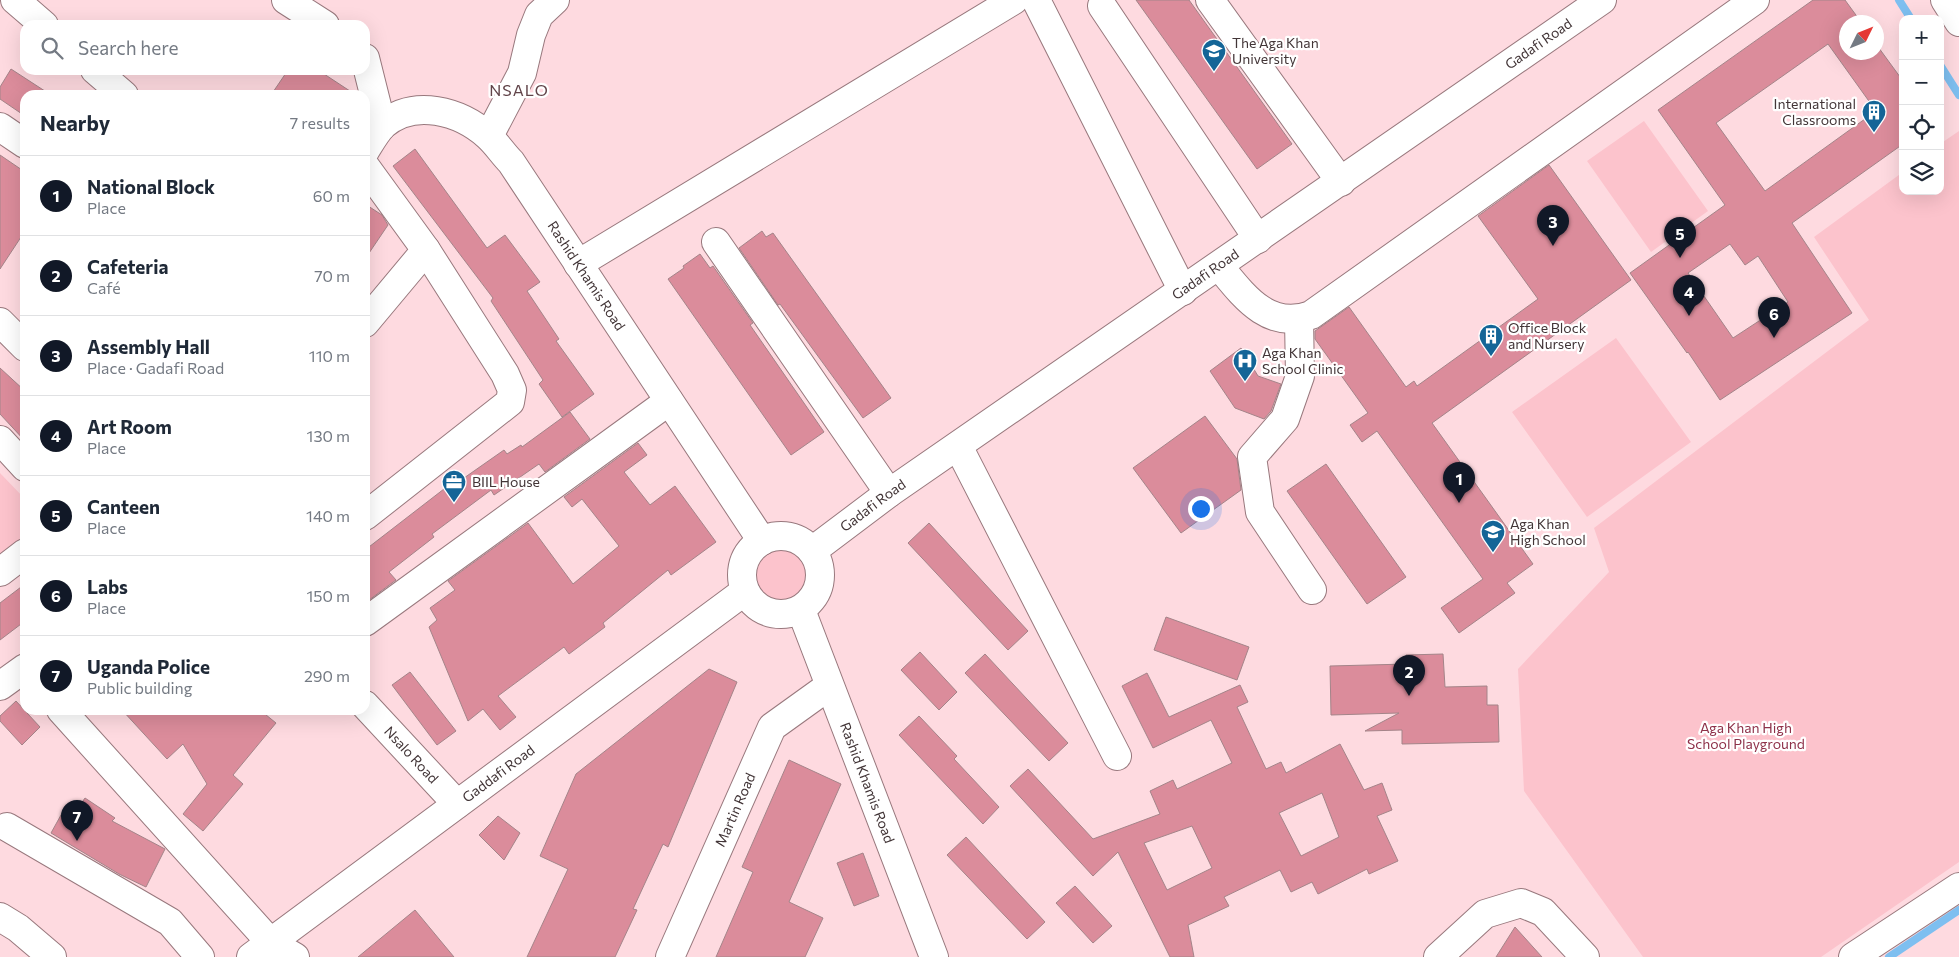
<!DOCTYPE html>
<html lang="en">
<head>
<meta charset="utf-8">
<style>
	:root { --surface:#fff; --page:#f6f6f7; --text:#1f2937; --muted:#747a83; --line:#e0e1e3; --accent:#111827 }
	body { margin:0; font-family:Commissioner,sans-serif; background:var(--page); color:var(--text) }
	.controls { position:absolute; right:15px; top:15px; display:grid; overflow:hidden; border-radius:10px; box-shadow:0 5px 20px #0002 }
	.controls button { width:45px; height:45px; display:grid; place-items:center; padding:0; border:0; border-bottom:1px solid var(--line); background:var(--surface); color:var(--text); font:25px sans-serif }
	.compass { position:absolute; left:1839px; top:15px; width:45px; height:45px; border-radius:50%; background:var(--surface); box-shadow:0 5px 20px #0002; rotate:47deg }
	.you { position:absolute; left:1200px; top:508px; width:18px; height:18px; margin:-12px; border:4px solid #fff; border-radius:50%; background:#1a73e8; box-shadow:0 0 0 8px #1a73e833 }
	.badge { display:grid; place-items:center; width:32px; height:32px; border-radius:50%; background:var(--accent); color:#fff; font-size:16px; font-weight:700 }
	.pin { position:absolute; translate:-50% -41px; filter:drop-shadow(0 1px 2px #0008) }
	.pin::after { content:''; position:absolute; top:26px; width:18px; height:15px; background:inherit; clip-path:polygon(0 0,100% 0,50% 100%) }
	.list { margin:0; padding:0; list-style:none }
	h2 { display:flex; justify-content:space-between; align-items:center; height:65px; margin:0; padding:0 20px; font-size:21px }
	h2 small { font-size:16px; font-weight:400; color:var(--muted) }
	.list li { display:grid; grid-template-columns:32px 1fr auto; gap:15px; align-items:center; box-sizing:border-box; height:80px; padding:0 20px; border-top:1px solid var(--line) }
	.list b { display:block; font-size:19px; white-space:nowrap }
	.list p { margin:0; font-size:16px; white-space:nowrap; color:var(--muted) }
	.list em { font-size:16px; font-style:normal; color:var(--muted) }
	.icon { flex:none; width:28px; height:28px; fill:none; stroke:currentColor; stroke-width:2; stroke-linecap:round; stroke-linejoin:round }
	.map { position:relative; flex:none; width:1959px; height:957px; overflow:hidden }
	.search { position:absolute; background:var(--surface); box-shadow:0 5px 20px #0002; left:20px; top:20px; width:350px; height:55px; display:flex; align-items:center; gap:12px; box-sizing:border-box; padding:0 18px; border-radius:15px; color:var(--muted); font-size:19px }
	.panel { position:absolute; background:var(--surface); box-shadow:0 5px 20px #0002; left:20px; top:90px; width:350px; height:625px; border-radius:15px }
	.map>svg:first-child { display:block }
</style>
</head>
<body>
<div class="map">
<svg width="1959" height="957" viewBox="0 0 1959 957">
	<rect width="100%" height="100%" fill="#fedae0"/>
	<path fill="#fcc3cc" d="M 1644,121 L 1708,211 L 1651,252 L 1587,161 Z
		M 1959,131 L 1959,862 L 1821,957 L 1643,957 L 1524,791 L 1518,669 L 1609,572 L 1594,528 L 1869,320 L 1814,237 L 1903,172 L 1903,191 L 1940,191 L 1940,144 Z
		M 1616,338 L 1691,442 L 1587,517 L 1512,412 Z
		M 0,473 L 25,499 L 25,547 L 0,567 Z
		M753 576a27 27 0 1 1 54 0a27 27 0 1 1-54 0Z"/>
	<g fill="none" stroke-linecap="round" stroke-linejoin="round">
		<path stroke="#7ebff0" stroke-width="8" d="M 1899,0 L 1911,19
			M 1940,65 L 1959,95
			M 1889,957 L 1959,910"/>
	</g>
	<path fill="#db8c9b" stroke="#a48489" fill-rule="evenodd" d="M 1136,0 L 1189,0 L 1292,144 L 1257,169 Z
		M 1813,0 L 1845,0 L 1861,22 L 1846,22 L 1846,52 L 1876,52 L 1876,44 L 1903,81 L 1903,144 L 1792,223 L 1852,313 L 1720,400 L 1688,352 L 1687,353 L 1630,273 L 1725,205 L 1658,110 ZM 1828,44 L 1876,111 L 1765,191 L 1716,123 ZM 1730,244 L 1745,265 L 1758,256 L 1788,302 L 1733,338 L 1688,273 Z
		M 11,69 L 51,95 L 25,95 L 25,116 L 0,99 L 0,87 Z
		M 288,70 L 318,70 L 356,95 L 271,95 Z
		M 415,149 L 487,248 L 505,235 L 540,282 L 527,291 L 559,339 L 556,341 L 594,394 L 562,417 L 539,384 L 543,380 L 491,301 L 493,298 L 393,166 Z
		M 0,155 L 25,172 L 25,231 L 0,269 Z
		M 1549,165 L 1631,280 L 1432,423 L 1533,564 L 1507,583 L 1515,593 L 1459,633 L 1441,608 L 1483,579 L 1377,431 L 1362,442 L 1350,425 L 1368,413 L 1315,339 L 1315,331 L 1349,307 L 1406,387 L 1414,381 L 1417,386 L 1538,299 L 1478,216 Z
		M 365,204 L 382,215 L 388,225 L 365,259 Z
		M 762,231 L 766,237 L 773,233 L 891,398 L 863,418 L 780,304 L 778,305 L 739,248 Z
		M 700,254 L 710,268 L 713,266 L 753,323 L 750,325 L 824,432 L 791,455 L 668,279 L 684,268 L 683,266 Z
		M 1241,348 L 1258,376 L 1281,384 L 1271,411 L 1264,419 L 1235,408 L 1210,371 Z
		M 0,368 L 25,391 L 25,441 L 0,414 Z
		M 570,412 L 590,439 L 545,472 L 539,464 L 494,495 L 491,490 L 432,534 L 434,537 L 389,572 L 396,580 L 365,603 L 365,550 L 453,482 L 454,485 L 504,450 L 507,454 L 521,445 L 522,447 Z
		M 1205,416 L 1237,459 L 1241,490 L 1181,533 L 1133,468 Z
		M 638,443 L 647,455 L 624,472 L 650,505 L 675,486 L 716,542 L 671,575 L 668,570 L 603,623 L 605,627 L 569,654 L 564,647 L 498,696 L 516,717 L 500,730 L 483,709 L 468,721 L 429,627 L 437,620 L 430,608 L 455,590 L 448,581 L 528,523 L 573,584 L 619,546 L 582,499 L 572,507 L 564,497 Z
		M 1326,464 L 1406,577 L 1367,604 L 1287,491 Z
		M 929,523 L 1028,631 L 1008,650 L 908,543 Z
		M 25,584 L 25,621 L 0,640 L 0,603 Z
		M 1166,617 L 1249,647 L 1237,680 L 1154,650 Z
		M 920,652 L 957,692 L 939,710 L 901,670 Z
		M 985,654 L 1068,743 L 1049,761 L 965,673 Z
		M 1443,654 L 1445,687 L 1487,686 L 1487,705 L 1498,705 L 1499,742 L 1402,744 L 1402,730 L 1365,731 L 1399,713 L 1331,715 L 1330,666 L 1407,664 L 1406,655 Z
		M 709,669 L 737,682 L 668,847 L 663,844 L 633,909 L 637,910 L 615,957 L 527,957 L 568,869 L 540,856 L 576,774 Z
		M 410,672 L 456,731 L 437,745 L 392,685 Z
		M 1147,673 L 1169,717 L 1240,685 L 1248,702 L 1237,707 L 1266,769 L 1281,762 L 1286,773 L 1340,744 L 1364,790 L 1382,783 L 1392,810 L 1377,816 L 1398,861 L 1369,874 L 1367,869 L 1318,894 L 1312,882 L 1291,892 L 1280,870 L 1224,897 L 1229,906 L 1188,925 L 1194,957 L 1170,957 L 1118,852 L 1093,876 L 1010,786 L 1028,769 L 1093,839 L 1160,814 L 1150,791 L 1173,780 L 1177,789 L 1232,763 L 1211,720 L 1153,748 L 1122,686 ZM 1322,793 L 1339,837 L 1301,856 L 1279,813 ZM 1192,826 L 1212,868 L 1167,890 L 1144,843 Z
		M 16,701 L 40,727 L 22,745 L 0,721 L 0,716 Z
		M 122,710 L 260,710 L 276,723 L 233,775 L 243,784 L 203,831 L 183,814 L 207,784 L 183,744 L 167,759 Z
		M 919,716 L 957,756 L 954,759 L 999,807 L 983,824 L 899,735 Z
		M 789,760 L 841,784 L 789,902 L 823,918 L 805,957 L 716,957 L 753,872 L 742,867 Z
		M 85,798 L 115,818 L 112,821 L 165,849 L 146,887 L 119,874 L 51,833 L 66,806 L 76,811 Z
		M 498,816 L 520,833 L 504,860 L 479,835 Z
		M 966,837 L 1045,922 L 1027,939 L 947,855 Z
		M 863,853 L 879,896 L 854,906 L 837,863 Z
		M 1075,886 L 1112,926 L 1093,943 L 1056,903 Z
		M 415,910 L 454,957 L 358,957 Z
		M 1515,927 L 1542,957 L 1496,957 Z"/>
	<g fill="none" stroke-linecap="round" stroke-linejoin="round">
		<defs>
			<g id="minor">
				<path d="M 15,0 L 44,25"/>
				<path d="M 286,0 L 325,25"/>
				<path d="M 1036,0 L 1183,291"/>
				<path d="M 1210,0 L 1341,182"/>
				<path d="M 1945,0 L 1959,22"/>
				<path d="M 1102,6 L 1258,239"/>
				<path d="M 365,58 L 382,126"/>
				<path d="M 95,70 L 124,95"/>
				<path d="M 0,127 L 25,144"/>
				<path d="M 489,136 L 522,73 L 531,35 L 539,15 L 555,0"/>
				<path id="s1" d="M 365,151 C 370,143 376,132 383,125 C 414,98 460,111 488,136 C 496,143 503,154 511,162 L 762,541"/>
				<path d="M 365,166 L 426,250 L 365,323"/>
				<path d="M 716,242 L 889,493"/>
				<path d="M 578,264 L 1014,0"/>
				<path d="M 1219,266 C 1243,295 1268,331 1311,315 L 1755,0"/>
				<path d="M 1299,319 L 1300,376 L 1285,419 L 1252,457 L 1260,512 L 1312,590"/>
				<path d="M 0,322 L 25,347"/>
				<path d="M 0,440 L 25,467"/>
				<path d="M 958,446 L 1117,756"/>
				<path d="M 365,516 L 510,402 L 512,390 L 505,374 L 426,250"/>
				<circle cx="781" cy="575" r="39"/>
				<path id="s2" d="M 812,551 L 889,493 L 1602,0"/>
				<path d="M 0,572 L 25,553"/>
				<path id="s3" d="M 801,610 L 934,957"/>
				<path d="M 365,622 L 669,401"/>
				<path d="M 0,686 L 25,668"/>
				<path id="s4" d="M 365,705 L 457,804"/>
				<path d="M 61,710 L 271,943 L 295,957"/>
				<path d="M 7,827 L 170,922 L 200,957"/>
				<path d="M 0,917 L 18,928 L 52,957"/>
				<path id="s5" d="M 251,957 L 745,591"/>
				<path id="s6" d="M 670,957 L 772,727 L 829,686"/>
				<path d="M 1438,957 L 1485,914 L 1521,903 L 1543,912 L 1585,957"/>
				<path d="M 1853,957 L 1959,887"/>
			</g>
		</defs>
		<use href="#minor" stroke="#98787d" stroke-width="30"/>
		<use href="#minor" stroke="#fff" stroke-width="28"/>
	</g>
	<defs>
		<symbol id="university-pin" viewBox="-11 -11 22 30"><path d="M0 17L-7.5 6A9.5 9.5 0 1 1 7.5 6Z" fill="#146597" stroke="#fff"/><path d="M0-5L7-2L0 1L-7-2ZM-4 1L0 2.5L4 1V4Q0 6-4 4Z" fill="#fff"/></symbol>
		<symbol id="building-pin" viewBox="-11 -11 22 30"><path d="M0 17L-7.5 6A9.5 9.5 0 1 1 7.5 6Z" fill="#146597" stroke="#fff"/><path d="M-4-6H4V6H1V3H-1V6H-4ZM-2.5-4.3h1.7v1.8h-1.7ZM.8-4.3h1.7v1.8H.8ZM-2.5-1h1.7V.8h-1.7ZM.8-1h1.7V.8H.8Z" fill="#fff"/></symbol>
		<symbol id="hospital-pin" viewBox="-11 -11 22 30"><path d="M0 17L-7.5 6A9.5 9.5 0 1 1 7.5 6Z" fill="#146597" stroke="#fff"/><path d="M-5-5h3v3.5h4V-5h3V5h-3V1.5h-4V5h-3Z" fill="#fff"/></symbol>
		<symbol id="office-pin" viewBox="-11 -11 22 30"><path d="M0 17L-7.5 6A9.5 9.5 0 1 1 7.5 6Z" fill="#146597" stroke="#fff"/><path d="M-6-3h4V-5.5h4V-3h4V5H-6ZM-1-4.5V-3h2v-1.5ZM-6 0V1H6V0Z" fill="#fff"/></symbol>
		<symbol id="school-pin" viewBox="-11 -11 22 30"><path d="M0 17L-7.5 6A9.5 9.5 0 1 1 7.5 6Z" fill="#146597" stroke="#fff"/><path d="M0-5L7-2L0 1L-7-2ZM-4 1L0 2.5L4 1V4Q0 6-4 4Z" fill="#fff"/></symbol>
	</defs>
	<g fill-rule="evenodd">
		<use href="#university-pin" x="1200" y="37" width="28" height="38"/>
		<use href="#building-pin" x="1860" y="98" width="28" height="38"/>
		<use href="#building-pin" x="1477" y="322" width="28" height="38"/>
		<use href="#hospital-pin" x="1231" y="347" width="28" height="38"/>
		<use href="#office-pin" x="440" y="468" width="28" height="38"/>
		<use href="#school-pin" x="1479" y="518" width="28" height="38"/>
	</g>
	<g text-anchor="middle" stroke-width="4.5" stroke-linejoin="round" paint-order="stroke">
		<g font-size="14" fill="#423537" stroke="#fff" text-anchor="start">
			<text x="1232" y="48">The Aga Khan<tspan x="1232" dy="16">University</tspan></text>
			<text x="1856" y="109" text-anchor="end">International<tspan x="1856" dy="16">Classrooms</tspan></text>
			<text x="1508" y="333">Office Block<tspan x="1508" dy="16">and Nursery</tspan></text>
			<text x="1262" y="358">Aga Khan<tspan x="1262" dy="16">School Clinic</tspan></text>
			<text x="472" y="487">BIIL House</text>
			<text x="1510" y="529">Aga Khan<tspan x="1510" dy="16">High School</tspan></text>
		</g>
		<g font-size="14" fill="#423537" stroke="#fff">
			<text dy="5" stroke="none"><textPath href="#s2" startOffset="886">Gadafi Road</textPath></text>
			<text dy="5" stroke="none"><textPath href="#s2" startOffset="481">Gadafi Road</textPath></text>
			<text dy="5" stroke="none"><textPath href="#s1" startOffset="318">Rashid Khamis Road</textPath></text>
			<text dy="5" stroke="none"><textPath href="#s2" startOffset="76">Gadafi Road</textPath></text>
			<text dy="5" stroke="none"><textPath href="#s4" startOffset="68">Nsalo Road</textPath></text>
			<text dy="5" stroke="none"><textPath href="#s5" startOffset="308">Gaddafi Road</textPath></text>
			<text dy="5" stroke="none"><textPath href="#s3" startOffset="185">Rashid Khamis Road</textPath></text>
			<text dy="5" stroke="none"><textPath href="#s6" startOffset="161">Martin Road</textPath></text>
		</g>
		<g font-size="14" fill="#8e3149" stroke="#fff">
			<text x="1746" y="733">Aga Khan High<tspan x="1746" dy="16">School Playground</tspan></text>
		</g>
		<g font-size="16" letter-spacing="1" fill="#614449" stroke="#fff">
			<text x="519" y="96">NSALO</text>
		</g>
	</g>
</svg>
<div class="controls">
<button>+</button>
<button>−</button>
<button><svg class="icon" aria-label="locate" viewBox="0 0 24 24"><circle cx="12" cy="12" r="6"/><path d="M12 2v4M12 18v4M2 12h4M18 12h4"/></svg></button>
<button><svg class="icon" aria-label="layers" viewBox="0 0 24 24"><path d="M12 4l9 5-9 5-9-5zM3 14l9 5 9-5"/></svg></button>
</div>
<svg class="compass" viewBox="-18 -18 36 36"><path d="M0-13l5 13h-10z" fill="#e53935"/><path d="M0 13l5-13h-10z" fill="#747a83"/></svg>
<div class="you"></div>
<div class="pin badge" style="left:1459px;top:503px">1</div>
<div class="pin badge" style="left:1409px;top:696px">2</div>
<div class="pin badge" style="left:1553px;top:246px">3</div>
<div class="pin badge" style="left:1689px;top:316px">4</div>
<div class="pin badge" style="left:1680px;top:258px">5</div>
<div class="pin badge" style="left:1774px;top:338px">6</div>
<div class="pin badge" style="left:77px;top:841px">7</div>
<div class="search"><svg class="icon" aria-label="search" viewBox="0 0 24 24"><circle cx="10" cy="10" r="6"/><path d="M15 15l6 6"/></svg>Search here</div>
<section class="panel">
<h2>Nearby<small>7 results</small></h2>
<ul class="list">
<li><span class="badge">1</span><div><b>National Block</b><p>Place</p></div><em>60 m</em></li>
<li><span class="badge">2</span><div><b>Cafeteria</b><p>Café</p></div><em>70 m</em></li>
<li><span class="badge">3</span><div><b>Assembly Hall</b><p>Place · Gadafi Road</p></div><em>110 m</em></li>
<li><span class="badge">4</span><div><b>Art Room</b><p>Place</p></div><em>130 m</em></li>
<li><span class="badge">5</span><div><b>Canteen</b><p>Place</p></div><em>140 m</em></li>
<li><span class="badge">6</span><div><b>Labs</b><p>Place</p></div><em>150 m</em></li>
<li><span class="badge">7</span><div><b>Uganda Police</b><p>Public building</p></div><em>290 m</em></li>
</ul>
</section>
</div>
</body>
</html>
